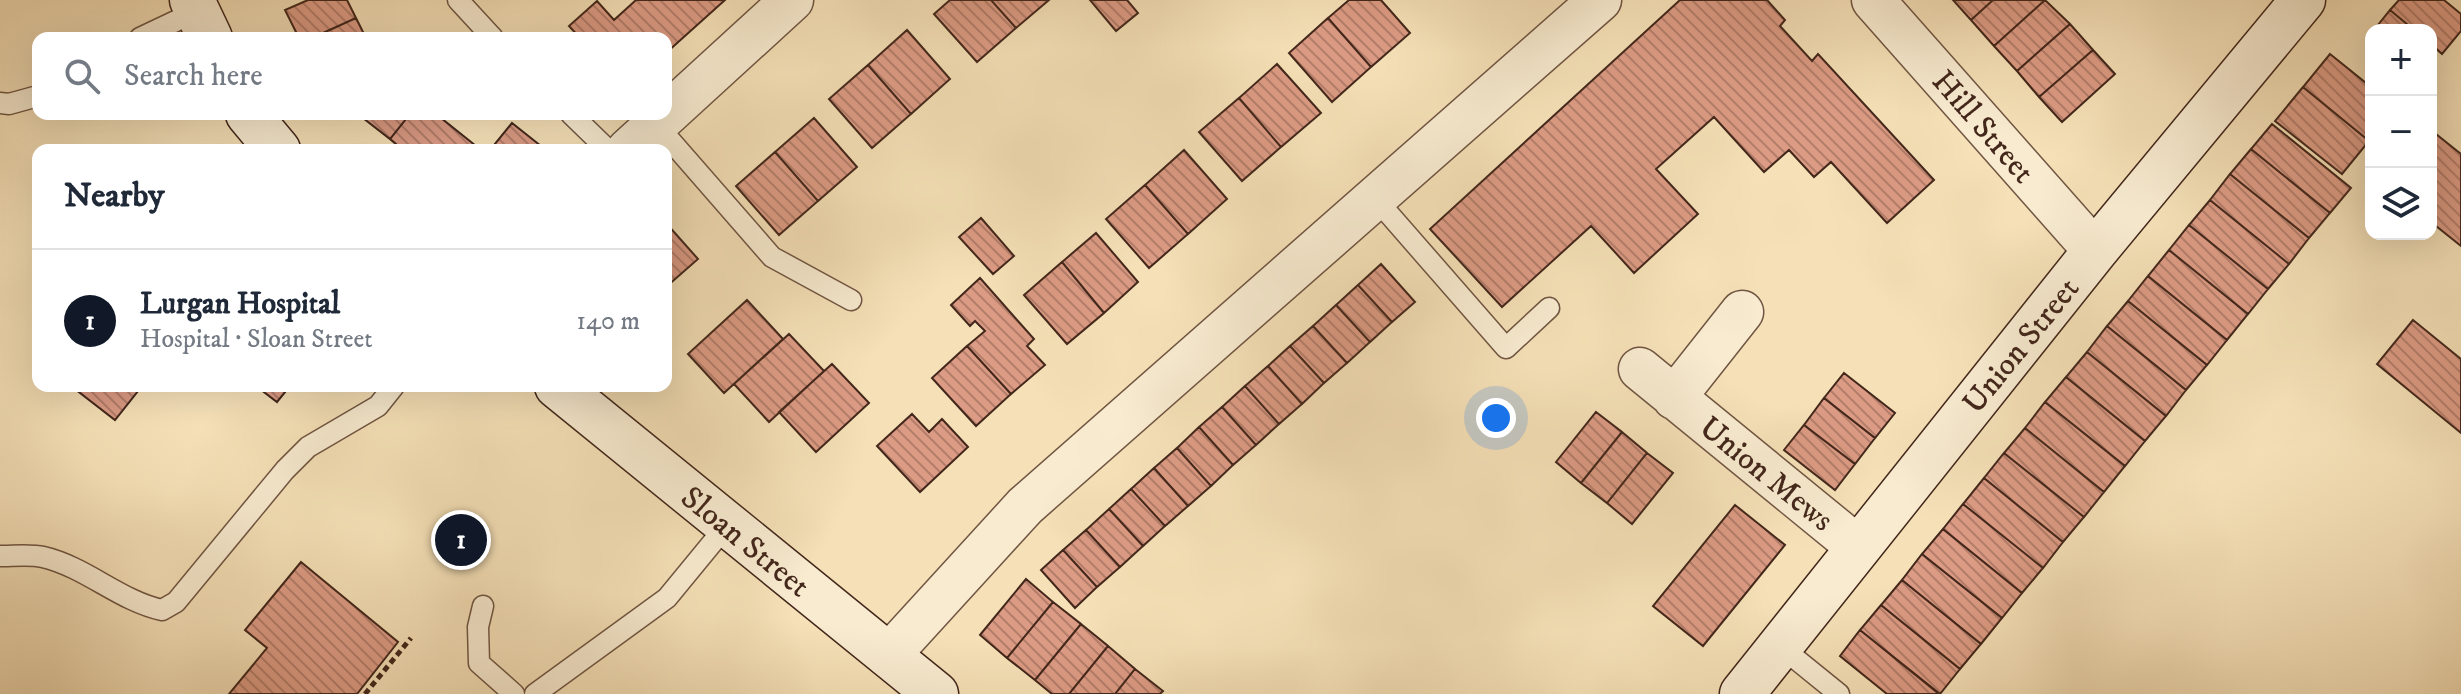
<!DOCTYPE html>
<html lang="en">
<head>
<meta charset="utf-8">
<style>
	:root { --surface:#fff; --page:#f2f2f3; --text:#1f2937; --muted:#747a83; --line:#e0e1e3; --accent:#111827 }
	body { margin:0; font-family:"IM FELL DW Pica",serif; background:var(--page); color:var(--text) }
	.controls { position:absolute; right:24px; top:24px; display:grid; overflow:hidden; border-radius:16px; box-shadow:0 8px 32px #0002 }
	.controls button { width:72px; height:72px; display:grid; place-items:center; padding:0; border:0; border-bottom:2px solid var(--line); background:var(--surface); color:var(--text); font:40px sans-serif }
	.you { position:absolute; left:1496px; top:418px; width:28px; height:28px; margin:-20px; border:6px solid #fff; border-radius:50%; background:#1a73e8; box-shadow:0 0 0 12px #1a73e833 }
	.badge { display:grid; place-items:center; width:52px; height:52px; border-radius:50%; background:var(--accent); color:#fff; font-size:26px; font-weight:700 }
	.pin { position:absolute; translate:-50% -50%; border:4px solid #fff; box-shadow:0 2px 8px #0006 }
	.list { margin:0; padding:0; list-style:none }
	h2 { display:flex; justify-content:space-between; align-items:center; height:104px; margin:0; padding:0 32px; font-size:34px }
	h2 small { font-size:26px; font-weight:400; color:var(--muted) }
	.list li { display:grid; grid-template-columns:52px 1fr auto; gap:24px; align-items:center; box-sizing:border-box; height:144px; padding:0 32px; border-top:2px solid var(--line) }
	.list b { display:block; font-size:30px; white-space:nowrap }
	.list p { margin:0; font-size:26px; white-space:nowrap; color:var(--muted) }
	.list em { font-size:26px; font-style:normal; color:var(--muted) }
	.icon { flex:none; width:44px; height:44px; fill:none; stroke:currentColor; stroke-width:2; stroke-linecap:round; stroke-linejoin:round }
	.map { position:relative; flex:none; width:2461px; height:694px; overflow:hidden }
	.search { position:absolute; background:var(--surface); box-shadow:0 8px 32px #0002; left:32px; top:32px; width:640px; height:88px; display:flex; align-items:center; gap:20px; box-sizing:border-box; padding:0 28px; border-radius:16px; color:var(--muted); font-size:30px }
	.panel { position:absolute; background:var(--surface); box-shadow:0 8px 32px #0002; left:32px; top:144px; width:640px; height:248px; border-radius:16px }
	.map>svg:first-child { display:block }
</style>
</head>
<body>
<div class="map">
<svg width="2461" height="694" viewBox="0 0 2461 694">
	<defs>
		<pattern id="building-back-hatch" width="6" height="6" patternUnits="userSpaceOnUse" patternTransform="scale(2)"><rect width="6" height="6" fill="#dc9b84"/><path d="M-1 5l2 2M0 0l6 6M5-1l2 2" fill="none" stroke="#b47e6b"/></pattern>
	</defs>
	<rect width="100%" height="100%" fill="#f5e0b7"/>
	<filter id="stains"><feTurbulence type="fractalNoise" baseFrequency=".0025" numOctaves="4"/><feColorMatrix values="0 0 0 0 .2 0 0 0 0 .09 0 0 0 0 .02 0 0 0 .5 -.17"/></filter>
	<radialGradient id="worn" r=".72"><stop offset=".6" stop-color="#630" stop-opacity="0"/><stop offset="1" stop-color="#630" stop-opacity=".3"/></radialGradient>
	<path fill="url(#building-back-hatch)" stroke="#43271b" stroke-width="2" d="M 308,0 L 347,0 L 356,18 L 312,38 L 299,38 L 285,10 Z
		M 636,0 L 725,0 L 666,53 L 666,38 L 580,38 L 569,26 L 597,1 L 614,20 Z
		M 950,0 L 991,0 L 1016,28 L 977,62 L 934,14 Z
		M 991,0 L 1049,0 L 1016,28 Z
		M 1090,0 L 1127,0 L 1138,13 L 1116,31 Z
		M 1349,0 L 1381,0 L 1410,33 L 1371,67 L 1328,18 Z
		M 1680,0 L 1767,0 L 1785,20 L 1780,26 L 1812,61 L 1818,54 L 1934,180 L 1887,223 L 1831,162 L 1814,177 L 1789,150 L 1764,172 L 1714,117 L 1656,169 L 1698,214 L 1634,273 L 1591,226 L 1502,307 L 1430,229 Z
		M 1953,0 L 1993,0 L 1971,20 Z
		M 1993,0 L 2045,0 L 1994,46 L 1971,20 Z
		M 2045,0 L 2070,24 L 2017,71 L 1994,46 Z
		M 2399,0 L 2444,0 L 2461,14 L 2461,31 L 2442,54 L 2431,44 L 2431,30 L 2414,30 L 2390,10 Z
		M 2390,10 L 2414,30 L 2374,30 Z
		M 356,18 L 366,38 L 312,38 Z
		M 1328,18 L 1371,67 L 1332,102 L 1289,53 Z
		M 2070,24 L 2093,50 L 2039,97 L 2017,71 Z
		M 907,30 L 950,79 L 911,114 L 868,65 Z
		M 2093,50 L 2115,74 L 2062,122 L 2039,97 Z
		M 2330,54 L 2371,87 L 2369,141 L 2303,87 Z
		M 1277,64 L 1321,113 L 1281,147 L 1239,98 Z
		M 868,65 L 911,114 L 872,148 L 829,99 Z
		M 2303,87 L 2369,141 L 2342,174 L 2275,121 Z
		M 1239,98 L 1281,147 L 1242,181 L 1199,132 Z
		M 366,114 L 410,114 L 390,139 L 363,118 Z
		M 410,114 L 436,114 L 481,150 L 403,150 L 390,139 Z
		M 814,118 L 857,167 L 818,201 L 775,152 Z
		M 512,123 L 546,150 L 490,150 Z
		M 2272,124 L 2351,188 L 2330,213 L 2251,149 Z
		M 2431,130 L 2461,154 L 2461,246 L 2431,222 Z
		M 2251,149 L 2330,213 L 2309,238 L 2230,174 Z
		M 1184,150 L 1227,199 L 1188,234 L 1145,185 Z
		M 775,152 L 818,201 L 779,235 L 736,186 Z
		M 2230,174 L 2309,238 L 2289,264 L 2210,200 Z
		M 1145,185 L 1188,234 L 1149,268 L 1106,219 Z
		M 2210,200 L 2289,264 L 2268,289 L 2189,225 Z
		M 981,218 L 1014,256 L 993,274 L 959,237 Z
		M 666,223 L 698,259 L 666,287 Z
		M 2189,225 L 2268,289 L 2248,314 L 2169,250 Z
		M 1096,233 L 1138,282 L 1104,313 L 1062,262 Z
		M 2169,250 L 2248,314 L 2227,340 L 2148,276 Z
		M 1062,262 L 1104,313 L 1067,344 L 1024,295 Z
		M 1381,264 L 1415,302 L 1392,322 L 1358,285 Z
		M 2148,276 L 2227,340 L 2207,365 L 2128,301 Z
		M 980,278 L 1034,339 L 1027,346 L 1045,365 L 1011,394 L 967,346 L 985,331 L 975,321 L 970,326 L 951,305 Z
		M 1358,285 L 1392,322 L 1370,342 L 1336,305 Z
		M 747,300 L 783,339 L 724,393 L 688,354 Z
		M 2128,301 L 2207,365 L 2186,390 L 2107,326 Z
		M 1336,305 L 1370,342 L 1347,363 L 1313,326 Z
		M 2413,320 L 2461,359 L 2461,433 L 2377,364 Z
		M 1313,326 L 1347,363 L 1324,383 L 1290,346 Z
		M 2107,326 L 2186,390 L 2166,416 L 2087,352 Z
		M 789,334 L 824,371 L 769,422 L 734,384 Z
		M 967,346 L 1011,394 L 976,426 L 932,378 Z
		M 1290,346 L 1324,383 L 1302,404 L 1268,366 Z
		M 2087,352 L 2166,416 L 2145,441 L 2066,377 Z
		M 832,364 L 869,403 L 816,452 L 779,412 Z
		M 1268,366 L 1302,404 L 1279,424 L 1245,386 Z
		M 1844,373 L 1895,413 L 1875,438 L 1824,398 Z
		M 2066,377 L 2145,441 L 2125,466 L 2045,402 Z
		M 71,386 L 142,386 L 115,420 Z
		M 256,386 L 290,386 L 277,402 Z
		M 1245,386 L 1279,424 L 1256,445 L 1222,407 Z
		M 1824,398 L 1875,438 L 1855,464 L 1804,425 Z
		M 2045,402 L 2125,466 L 2104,492 L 2025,428 Z
		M 1222,407 L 1256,445 L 1233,465 L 1199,427 Z
		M 1596,412 L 1622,432 L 1581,483 L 1556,462 Z
		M 912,414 L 929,432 L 942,419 L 968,447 L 920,492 L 877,446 Z
		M 1804,425 L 1855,464 L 1835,490 L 1784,450 Z
		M 1199,427 L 1233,465 L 1211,486 L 1177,448 Z
		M 2025,428 L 2104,492 L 2084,517 L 2004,453 Z
		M 1622,432 L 1647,453 L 1607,503 L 1581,483 Z
		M 1177,448 L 1211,486 L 1188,506 L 1154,468 Z
		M 1647,453 L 1673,473 L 1632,524 L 1607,503 Z
		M 2004,453 L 2084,517 L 2063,542 L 1984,478 Z
		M 1154,468 L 1188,506 L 1165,526 L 1131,489 Z
		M 1984,478 L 2063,542 L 2043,568 L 1963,504 Z
		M 1131,489 L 1165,526 L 1143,546 L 1109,509 Z
		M 1963,504 L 2043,568 L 2022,593 L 1943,529 Z
		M 1735,505 L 1785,545 L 1703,646 L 1653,606 Z
		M 1109,509 L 1143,546 L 1120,567 L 1086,530 Z
		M 1943,529 L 2022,593 L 2002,618 L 1922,554 Z
		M 1086,530 L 1120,567 L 1097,587 L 1063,550 Z
		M 1063,550 L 1097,587 L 1075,608 L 1041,570 Z
		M 1922,554 L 2002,618 L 1981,644 L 1902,580 Z
		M 301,562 L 398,642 L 357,694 L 229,694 L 267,648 L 245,630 Z
		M 1026,579 L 1053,602 L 1007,658 L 980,635 Z
		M 1902,580 L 1981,644 L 1960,669 L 1881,605 Z
		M 1053,602 L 1081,624 L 1035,680 L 1007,658 Z
		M 1881,605 L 1960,669 L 1940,694 L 1860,630 Z
		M 1081,624 L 1108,646 L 1069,694 L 1052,694 L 1035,680 Z
		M 1860,630 L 1939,694 L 1887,694 L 1840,656 Z
		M 1108,646 L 1135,669 L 1115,694 L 1069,694 Z
		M 1135,669 L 1163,691 L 1160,694 L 1115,694 Z"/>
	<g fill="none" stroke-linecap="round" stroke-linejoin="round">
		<defs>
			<path id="lane" d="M 458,0 L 493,38
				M 140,38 L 197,11
				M 0,103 L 9,104 L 38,96
				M 571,114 L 608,150
				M 656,124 L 772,257 L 851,300
				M 1375,198 L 1506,348 L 1549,308
				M 0,556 C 13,556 31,554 43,557 C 86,567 120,601 162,610 L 176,602 L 285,470 L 308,447 L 378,406 L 394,386
				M 483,606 L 478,627 L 479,663 L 514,694
				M 1781,647 L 1839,694
				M 535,694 L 667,598 L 727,525"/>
			<path id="street" d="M 1873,0 L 2095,251
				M 628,150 L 792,0
				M 1640,369 L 1859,548
				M 1674,398 L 1742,312
				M 888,656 L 1025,506 L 1600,0"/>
			<path id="secondary" d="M 192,0 L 210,38
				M 248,114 L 278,150
				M 557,386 L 936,694
				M 1742,694 L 2095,251 L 2303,0"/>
		</defs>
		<use href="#lane" stroke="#705542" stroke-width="23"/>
		<use href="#street" stroke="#705542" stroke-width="45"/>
		<use href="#secondary" stroke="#43271b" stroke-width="47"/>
		<path stroke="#43271b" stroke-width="5" stroke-dasharray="6 4" stroke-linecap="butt" d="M 365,694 L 411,638"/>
		<use href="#lane" stroke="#f8ebd0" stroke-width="20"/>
		<use href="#street" stroke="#f8ebd0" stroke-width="42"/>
		<use href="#secondary" stroke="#f8ebd0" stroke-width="44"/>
	</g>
	<g text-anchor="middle" stroke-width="6" stroke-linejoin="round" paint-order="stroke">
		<g font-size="32" fill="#43271b" stroke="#f8ebd0">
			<text transform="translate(1984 126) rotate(49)" y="11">Hill Street</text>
			<text transform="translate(2020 345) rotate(-51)" y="11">Union Street</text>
			<text transform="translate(1767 473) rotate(39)" y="11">Union Mews</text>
			<text transform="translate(746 541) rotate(39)" y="11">Sloan Street</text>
		</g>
	</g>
	<rect width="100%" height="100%" filter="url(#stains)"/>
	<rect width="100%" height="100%" fill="url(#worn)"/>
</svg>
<div class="controls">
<button>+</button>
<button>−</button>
<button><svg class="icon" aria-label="layers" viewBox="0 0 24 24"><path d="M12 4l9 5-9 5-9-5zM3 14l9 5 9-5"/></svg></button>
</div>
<div class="you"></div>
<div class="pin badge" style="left:461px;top:540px">1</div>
<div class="search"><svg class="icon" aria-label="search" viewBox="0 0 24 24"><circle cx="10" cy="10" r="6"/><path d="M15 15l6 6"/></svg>Search here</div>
<section class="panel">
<h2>Nearby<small></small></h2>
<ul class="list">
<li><span class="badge">1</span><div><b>Lurgan Hospital</b><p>Hospital · Sloan Street</p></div><em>140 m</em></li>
</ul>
</section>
</div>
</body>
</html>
